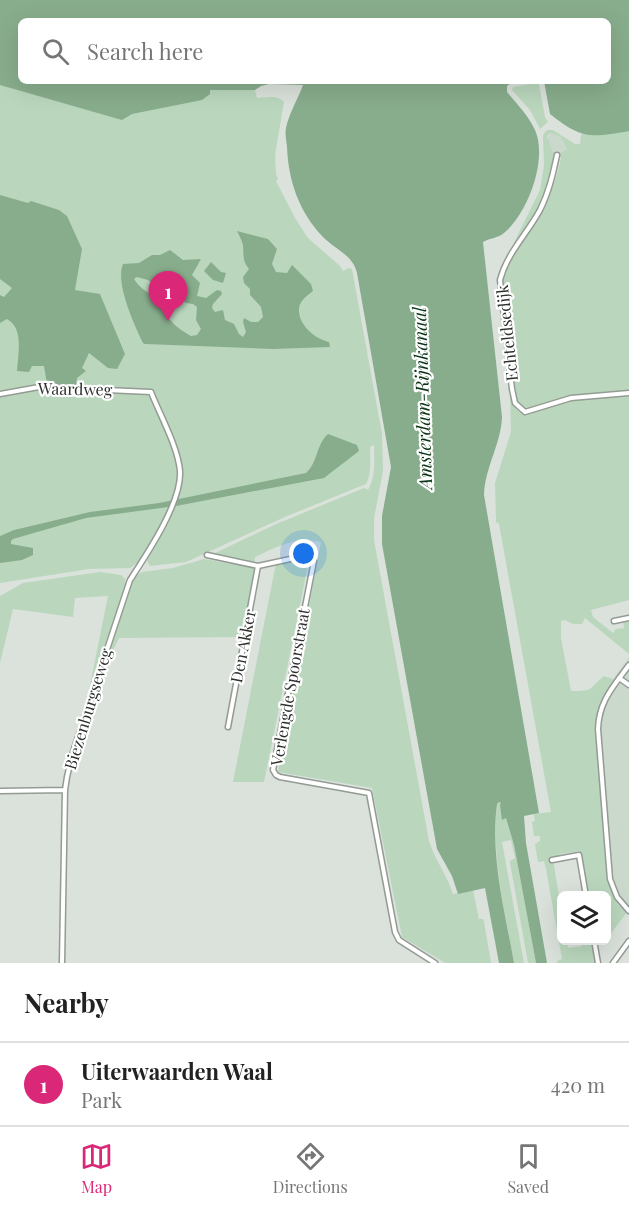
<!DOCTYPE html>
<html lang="en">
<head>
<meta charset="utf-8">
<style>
	:root { --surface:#fff; --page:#f6f6f6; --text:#222; --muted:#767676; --line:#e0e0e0; --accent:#db2777 }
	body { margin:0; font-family:"Playfair Display",serif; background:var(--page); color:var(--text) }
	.controls { position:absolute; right:18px; bottom:18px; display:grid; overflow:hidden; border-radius:9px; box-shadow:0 6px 24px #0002 }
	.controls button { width:54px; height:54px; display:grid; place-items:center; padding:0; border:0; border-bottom:2px solid var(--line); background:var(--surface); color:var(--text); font:30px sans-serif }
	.you { position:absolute; left:304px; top:554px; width:21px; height:21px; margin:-15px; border:4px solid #fff; border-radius:50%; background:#1a73e8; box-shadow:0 0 0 9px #1a73e833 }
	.badge { display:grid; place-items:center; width:39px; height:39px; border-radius:50%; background:var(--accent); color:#fff; font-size:20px; font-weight:700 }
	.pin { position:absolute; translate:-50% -50px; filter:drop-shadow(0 2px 3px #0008) }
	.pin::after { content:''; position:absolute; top:32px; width:21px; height:18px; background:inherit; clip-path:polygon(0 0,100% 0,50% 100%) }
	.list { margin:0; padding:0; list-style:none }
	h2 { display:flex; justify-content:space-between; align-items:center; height:78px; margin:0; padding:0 24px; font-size:26px }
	h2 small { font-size:20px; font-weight:400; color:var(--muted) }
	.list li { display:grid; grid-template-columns:39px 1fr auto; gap:18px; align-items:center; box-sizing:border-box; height:84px; padding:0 24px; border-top:2px solid var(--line) }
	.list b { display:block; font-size:22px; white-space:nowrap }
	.list p { margin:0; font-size:20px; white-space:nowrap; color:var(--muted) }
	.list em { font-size:20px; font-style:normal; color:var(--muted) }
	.icon { flex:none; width:33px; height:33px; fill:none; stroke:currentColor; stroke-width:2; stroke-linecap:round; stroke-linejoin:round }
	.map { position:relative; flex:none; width:629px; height:963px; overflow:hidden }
	.search { position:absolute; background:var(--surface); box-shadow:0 6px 24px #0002; left:18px; right:18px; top:18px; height:66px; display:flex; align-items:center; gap:15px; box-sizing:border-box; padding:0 21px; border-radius:9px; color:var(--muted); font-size:22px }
	.sheet { height:162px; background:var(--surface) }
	nav { display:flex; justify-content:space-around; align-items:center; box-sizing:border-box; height:84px; border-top:2px solid var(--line); background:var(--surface); font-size:16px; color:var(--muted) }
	nav a { display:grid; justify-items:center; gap:3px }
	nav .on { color:var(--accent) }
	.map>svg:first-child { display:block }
</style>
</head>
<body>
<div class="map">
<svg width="629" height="963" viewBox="0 0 629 963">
	<rect width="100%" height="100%" fill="#dae2db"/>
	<path fill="#cbd9cc" d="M 550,133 L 561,136 L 567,149 L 560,156 L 553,152 L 547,139 Z
		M 629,657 L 629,913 L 619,907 L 607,884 L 593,716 L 603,693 Z"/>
	<path fill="#bad7bd" d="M 629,64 L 629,392 L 574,396 L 529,411 L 523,409 L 516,399 L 502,283 C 508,257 525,237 539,216 C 549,198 557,178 561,158 L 558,155 L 567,149 L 561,137 L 550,133 L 547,136 L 553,152 L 556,153 L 549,185 L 541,205 L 507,257 L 540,190 L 544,166 L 543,135 L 547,130 L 553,130 L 575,144 L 580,144 L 581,135 L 608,81 Z
		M 0,78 L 21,81 L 255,90 L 257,98 C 266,98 277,94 284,102 L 275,155 L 276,174 L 278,179 L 276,181 L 295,218 L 308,238 L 340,266 L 343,271 L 349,268 L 352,269 L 382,434 L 383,471 L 374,518 L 374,540 L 429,841 C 435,860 447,875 453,894 L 473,890 L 479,919 L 483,919 L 484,922 L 491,963 L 445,963 L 402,937 L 372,788 L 278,772 L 321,542 C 294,537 279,546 255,557 L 254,563 L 211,555 L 274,525 L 364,488 L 368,490 C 376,476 374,461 374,445 L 370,447 C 370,459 372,473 366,484 L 285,517 L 186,562 L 150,566 L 147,561 L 149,552 L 145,551 L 140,561 L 130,568 L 89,569 L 0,583 Z
		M 537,83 L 539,85 L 545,117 L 548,122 L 540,129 L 530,110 L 512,90 L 513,87 Z
		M 510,387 C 512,398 512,411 524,414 L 572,399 L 629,396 L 629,600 L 591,610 L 593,617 L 613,633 L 616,629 L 624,628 L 623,622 L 629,621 L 629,654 L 585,618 L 582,624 L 573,624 L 565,620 L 561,621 L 561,638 L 571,691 C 595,691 588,689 604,676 L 615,680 L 599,707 L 596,724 L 608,883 L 618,905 L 627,912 L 606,940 L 606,896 L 589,895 L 580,851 L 560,854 L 553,859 L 561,909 L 562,940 L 567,941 L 568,948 L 582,946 L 581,941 L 593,941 L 597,963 L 557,963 L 557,961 L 562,959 L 546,869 L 544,861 L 538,862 L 535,844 L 540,841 L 540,836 L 534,836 L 532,822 L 535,821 L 534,814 L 551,812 L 499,524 L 496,522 L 495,483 L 511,432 Z
		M 204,559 L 254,568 L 255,575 L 243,637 L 119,638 L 99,679 L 134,577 L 142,572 L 173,568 Z
		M 298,559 L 309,560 L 264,782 L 233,782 L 276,563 Z
		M 100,572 L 121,575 L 125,579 L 126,585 L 89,690 L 108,596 L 75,598 L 73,617 L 13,609 L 0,663 L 0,596 L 23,583 Z
		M 499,802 L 501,803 L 504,818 L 506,818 L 514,845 L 536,963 L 528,963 L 510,863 L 510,861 L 515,858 L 511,840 L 502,842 L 524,963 L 514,963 C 505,911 491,857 497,804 Z"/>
	<path fill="#88ad8c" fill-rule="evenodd" d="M 0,0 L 629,0 L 629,131 C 591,138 581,139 550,114 L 544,81 L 608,81 L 608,21 L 21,21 L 21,81 L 513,81 L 507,86 L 507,92 C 517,104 528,115 535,130 C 548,159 528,213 504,233 C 498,238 490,238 483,242 L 502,417 C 501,444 485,467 484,495 L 539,813 L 524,816 L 526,843 L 547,963 L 536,963 L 514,845 L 506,818 L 502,820 L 500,805 L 501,803 L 499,802 L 497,804 C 490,857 505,911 514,963 L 499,963 L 485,888 L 458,894 L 452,876 L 437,849 L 382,544 L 382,516 L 391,467 L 357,273 C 353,255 336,250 323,237 C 299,212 288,180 287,146 C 286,140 285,133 286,128 C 289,113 298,99 303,85 L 269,84 L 261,86 L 255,90 L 210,90 L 210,94 L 202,100 L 132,114 L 122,120 L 0,85 Z
		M 0,195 L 28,203 L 31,201 L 59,210 L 67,216 L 82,249 L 75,290 L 100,294 L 125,354 L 117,369 L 108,368 L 89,353 L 82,368 L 86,371 L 77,378 L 76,385 L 47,384 L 44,366 L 32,366 L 29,372 L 17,371 C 18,354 24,328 7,319 L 0,323 L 0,295 L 4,297 L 12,288 L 0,279 Z
		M 237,231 L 268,239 L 277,249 L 272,264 L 276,272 L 287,273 L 292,265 L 311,284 L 313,291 C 308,295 299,301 299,309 C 298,325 315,339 329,342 L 330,347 L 273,349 L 145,344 L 143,343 C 134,324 115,283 123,264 L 139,263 L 152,255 L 160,255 L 170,250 L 183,260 L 201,259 L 192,275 L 200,283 L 197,296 L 206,298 L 217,290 L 221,291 L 222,294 L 213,304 L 212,308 L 215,312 L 223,310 L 225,320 L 234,324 L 239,334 L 243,337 L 246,332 L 243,322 L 244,318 L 251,322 L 258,322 L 263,317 L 261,307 L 250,295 L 250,289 L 244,283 L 243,277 L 249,269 C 242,260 244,256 243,245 C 242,241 239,235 237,231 ZM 137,277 L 148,280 L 160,289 L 175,293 L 186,303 L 193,304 L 197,307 L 196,320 L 201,329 L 197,335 L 191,336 C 169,324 167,315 153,295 C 146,292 138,286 134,279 Z
		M 211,262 L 221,272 L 226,273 L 223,283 L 213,280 L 204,271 Z
		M 328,434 L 357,445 L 359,451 L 324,478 L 176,506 L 86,518 L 13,539 L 11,541 L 11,544 L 33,548 L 33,555 L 22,560 L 0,563 L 0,536 L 14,530 L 90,512 L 159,503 L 306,473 C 318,463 316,444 328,434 Z"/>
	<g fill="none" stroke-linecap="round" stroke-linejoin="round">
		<defs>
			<path id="street" d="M 557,155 C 553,174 549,192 540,210 C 527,234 507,253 500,280 L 512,389 L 515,403 L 525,412 L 571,398 L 629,393
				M 0,394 L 39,387 L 151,392 C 160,415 178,447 180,471 C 182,502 147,554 130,580 L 72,755 L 67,777 L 65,790 L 62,963
				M 207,555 L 258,566 L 304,556 L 312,558 L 314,561 L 273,770 L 276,775 L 280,777 L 369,793 L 395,932 L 399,940 L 435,963
				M 614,621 L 629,618
				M 629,665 C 613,687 599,701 598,729 L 610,879 L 617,897 L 629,911
				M 619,678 L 629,685
				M 228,727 L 258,566
				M 0,791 L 65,790
				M 552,860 L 579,855 L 586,896
				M 594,940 L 598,963
				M 613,963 L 629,941"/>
		</defs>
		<use href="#street" stroke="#949b94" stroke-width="7"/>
		<use href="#street" stroke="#fff" stroke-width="4"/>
	</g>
	<g text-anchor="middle" stroke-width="4.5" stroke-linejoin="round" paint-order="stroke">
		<g font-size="16" fill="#2c2f2c" stroke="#fff">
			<text transform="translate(507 333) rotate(-96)" y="6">Echteldsedijk</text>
			<text transform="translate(75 389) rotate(1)" y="6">Waardweg</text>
			<text transform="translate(243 646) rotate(-79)" y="6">Den Akker</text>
			<text transform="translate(290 687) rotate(-80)" y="6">Verlengde Spoorstraat</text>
			<text transform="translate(88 709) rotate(-73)" y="6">Biezenburgseweg</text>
		</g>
		<g font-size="18" font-style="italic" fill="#083313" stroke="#fff">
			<text transform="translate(423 398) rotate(-92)" y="6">Amsterdam-Rijnkanaal</text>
		</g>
	</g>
</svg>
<div class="controls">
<button><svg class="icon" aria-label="layers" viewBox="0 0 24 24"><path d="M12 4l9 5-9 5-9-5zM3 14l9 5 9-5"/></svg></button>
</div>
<div class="you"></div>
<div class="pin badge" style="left:168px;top:321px">1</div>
<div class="search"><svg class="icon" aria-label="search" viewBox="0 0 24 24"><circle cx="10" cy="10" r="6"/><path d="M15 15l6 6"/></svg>Search here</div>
</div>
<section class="sheet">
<h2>Nearby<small></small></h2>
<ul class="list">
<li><span class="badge">1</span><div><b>Uiterwaarden Waal</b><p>Park</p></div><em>420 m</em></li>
</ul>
</section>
<nav>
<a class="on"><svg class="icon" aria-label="map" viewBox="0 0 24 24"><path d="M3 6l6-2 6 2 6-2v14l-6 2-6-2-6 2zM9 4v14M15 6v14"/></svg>Map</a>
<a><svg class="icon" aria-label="directions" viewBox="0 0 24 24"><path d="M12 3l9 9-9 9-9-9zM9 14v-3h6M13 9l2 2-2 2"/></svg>Directions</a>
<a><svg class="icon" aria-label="saved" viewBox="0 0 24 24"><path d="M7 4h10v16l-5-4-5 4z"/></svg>Saved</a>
</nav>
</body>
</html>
